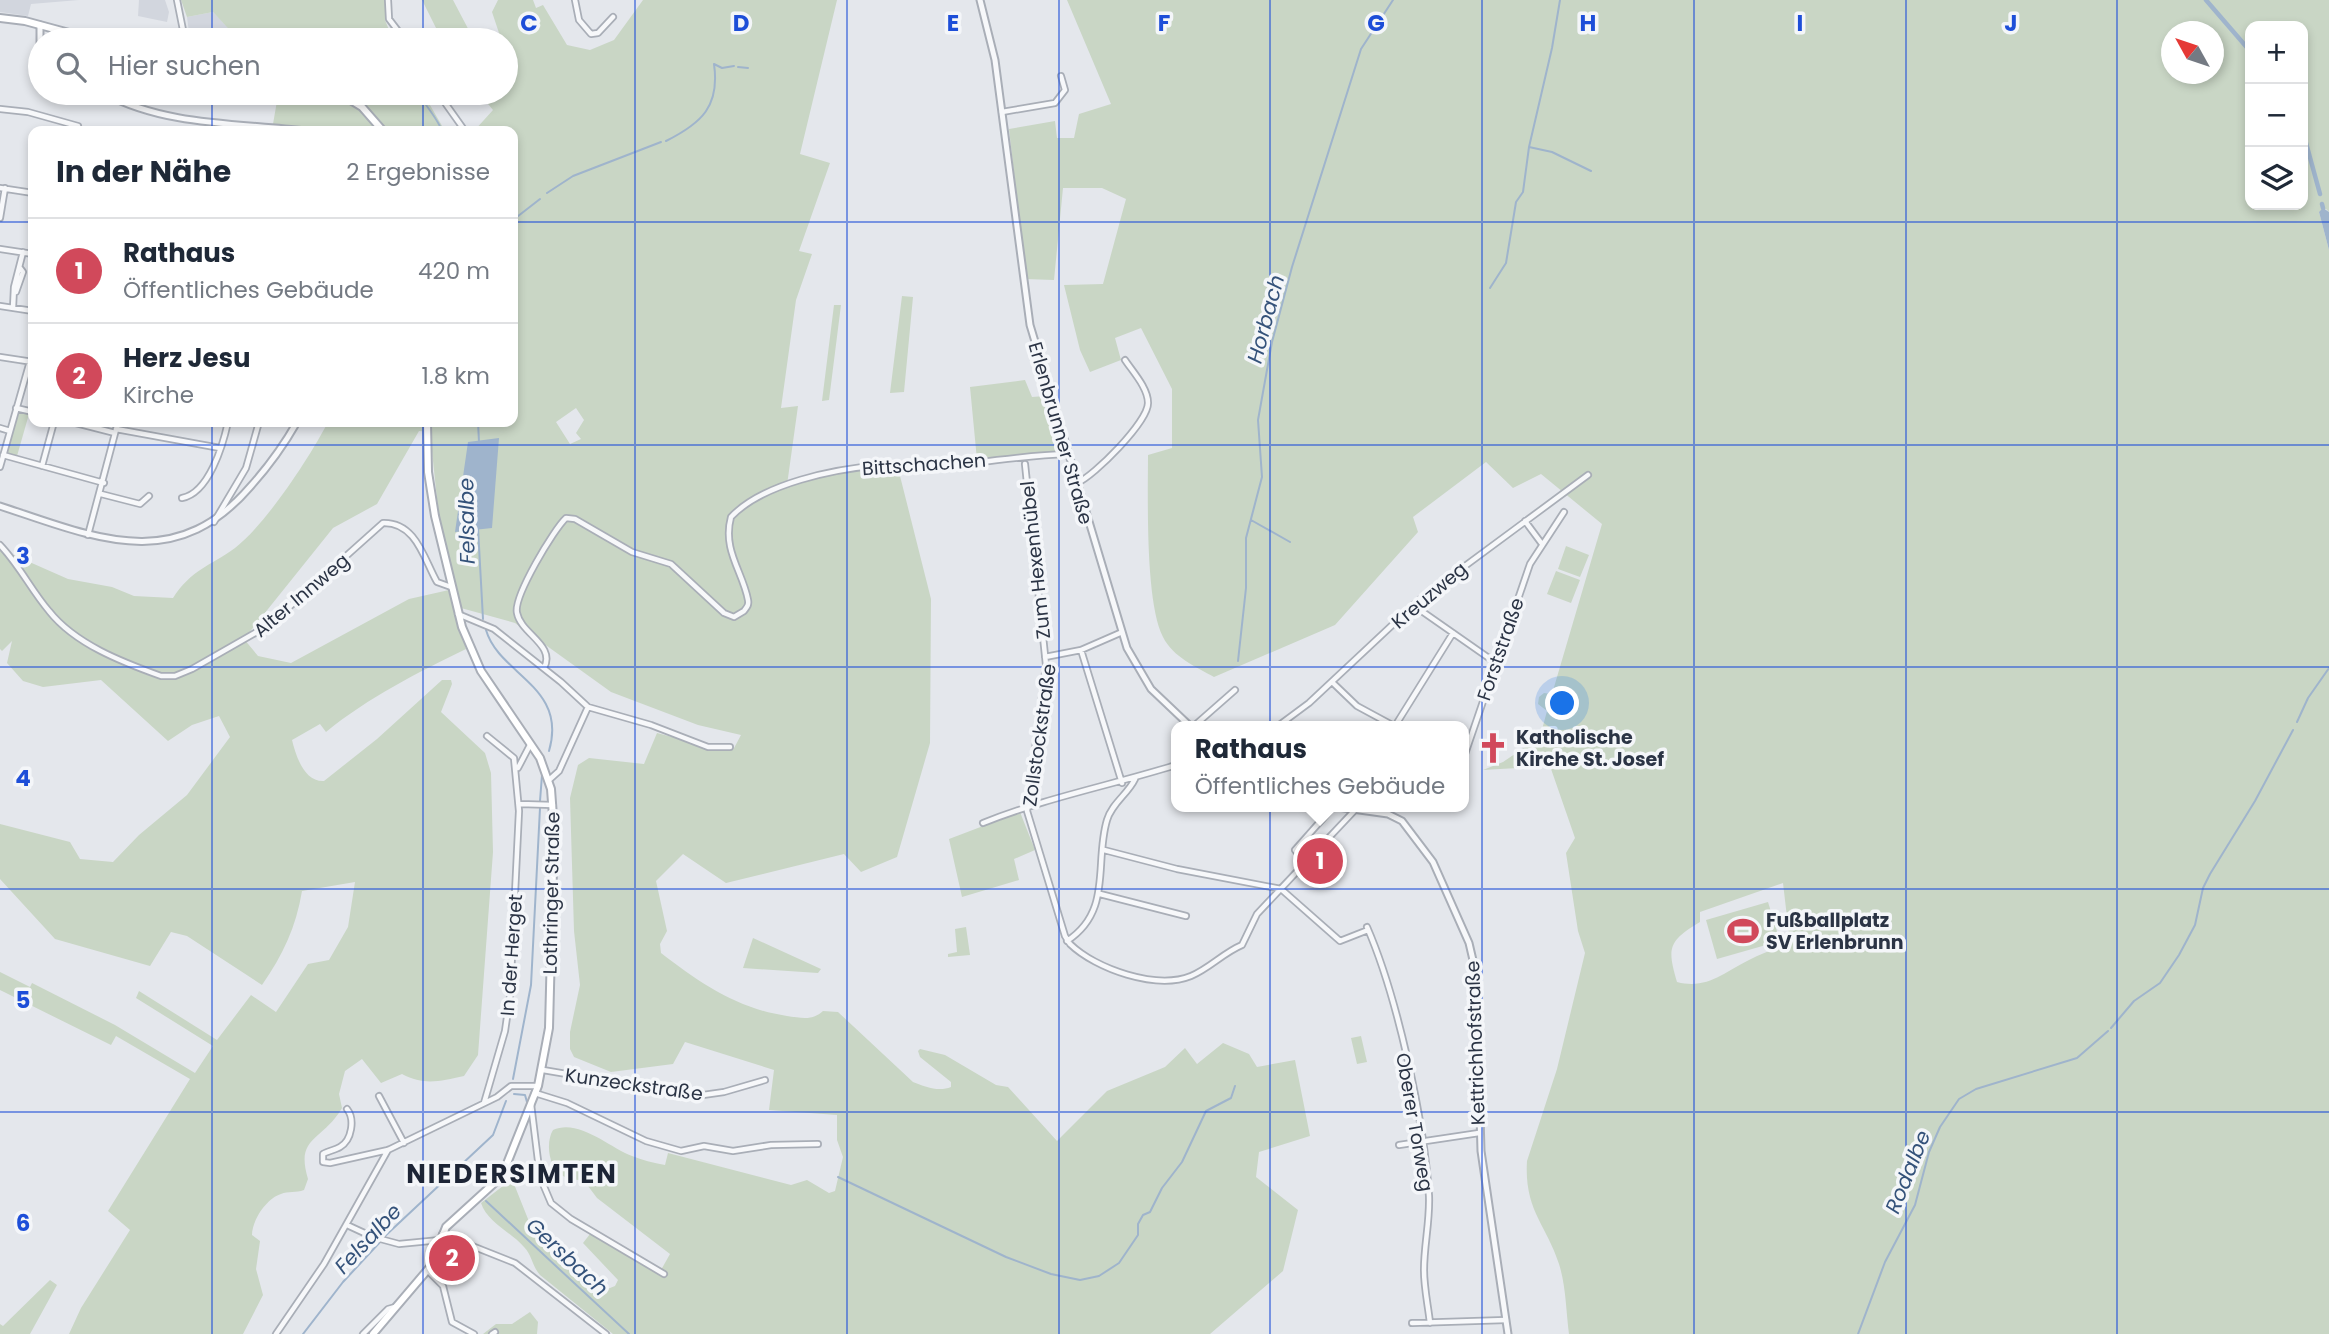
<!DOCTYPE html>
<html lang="de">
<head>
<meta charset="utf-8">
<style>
	:root { --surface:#fff; --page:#f2f2f3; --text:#1f2937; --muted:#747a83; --line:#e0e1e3; --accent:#d1495b }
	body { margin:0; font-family:Poppins,sans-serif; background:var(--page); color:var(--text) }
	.controls { position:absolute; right:21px; top:21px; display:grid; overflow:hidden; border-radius:14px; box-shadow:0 4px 10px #0003 }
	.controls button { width:63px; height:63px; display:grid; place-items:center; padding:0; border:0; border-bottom:2px solid var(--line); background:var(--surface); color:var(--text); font:35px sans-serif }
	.compass { position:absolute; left:2161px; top:21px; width:63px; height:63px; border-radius:50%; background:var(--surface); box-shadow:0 4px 10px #0003; rotate:310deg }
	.you { position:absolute; left:1563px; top:704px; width:24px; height:24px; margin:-18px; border:5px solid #fff; border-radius:50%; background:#1a73e8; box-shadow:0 0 0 10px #1a73e833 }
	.badge { display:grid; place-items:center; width:46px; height:46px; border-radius:50%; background:var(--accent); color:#fff; font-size:23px; font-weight:700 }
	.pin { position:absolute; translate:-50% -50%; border:4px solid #fff; box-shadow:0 2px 7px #0006 }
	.popup { position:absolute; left:1171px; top:721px; width:298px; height:91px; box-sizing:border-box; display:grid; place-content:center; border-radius:14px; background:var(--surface); filter:drop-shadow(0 2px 5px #0005); font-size:23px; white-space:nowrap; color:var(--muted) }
	.popup b { font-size:26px; color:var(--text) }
	.popup::after { content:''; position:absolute; left:50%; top:100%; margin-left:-14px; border:14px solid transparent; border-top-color:var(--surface) }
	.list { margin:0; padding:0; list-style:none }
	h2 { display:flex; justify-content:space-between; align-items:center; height:91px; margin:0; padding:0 28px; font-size:30px }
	h2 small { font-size:23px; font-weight:400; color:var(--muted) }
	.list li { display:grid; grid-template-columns:46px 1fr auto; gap:21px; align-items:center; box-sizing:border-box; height:105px; padding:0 28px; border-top:2px solid var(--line) }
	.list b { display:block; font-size:26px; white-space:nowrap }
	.list p { margin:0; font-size:23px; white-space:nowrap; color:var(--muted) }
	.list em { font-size:23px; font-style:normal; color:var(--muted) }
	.icon { flex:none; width:38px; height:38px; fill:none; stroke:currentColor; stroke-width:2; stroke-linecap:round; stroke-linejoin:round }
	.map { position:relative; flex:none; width:2329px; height:1334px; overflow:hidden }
	.search { position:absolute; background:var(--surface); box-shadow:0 4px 10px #0003; left:28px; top:28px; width:490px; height:77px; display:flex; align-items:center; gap:18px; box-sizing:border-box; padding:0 24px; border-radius:38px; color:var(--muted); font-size:26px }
	.panel { position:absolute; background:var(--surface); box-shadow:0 4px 10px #0003; left:28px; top:126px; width:490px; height:301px; border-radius:14px }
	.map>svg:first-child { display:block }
</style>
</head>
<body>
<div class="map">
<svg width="2329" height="1334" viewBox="0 0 2329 1334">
	<rect width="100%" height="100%" fill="#e4e7ec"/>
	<path fill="#d2d6de" d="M 0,0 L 79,0 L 31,4 L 28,16 L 0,12 Z
		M 139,0 L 165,0 L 169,12 L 167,22 L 138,16 Z
		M 213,12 L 236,36 L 239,40 L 190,40 L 187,17 Z"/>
	<path fill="#c9d6c5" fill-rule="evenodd" d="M 181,0 L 386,0 L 385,20 L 393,40 L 239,40 L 213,12 L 187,17 Z
		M 422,0 L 453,0 L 474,40 L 442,40 Z
		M 498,0 L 533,0 L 536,8 L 543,5 L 567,45 L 590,50 L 614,40 L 643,0 L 837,0 L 800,154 L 830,163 L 799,251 L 812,254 L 796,300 L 781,408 L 798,406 L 787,485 L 827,474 L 897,464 L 931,599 L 930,743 L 897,857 L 861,872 L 844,854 L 726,883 L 683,854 L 656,881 L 667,931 L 660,944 L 661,953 C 700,983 738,1009 787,1016 C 802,1018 812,1021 823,1011 L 838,1012 L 913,1082 C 925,1087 939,1092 951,1087 L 951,1082 L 920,1057 L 918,1051 L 920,1049 L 945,1055 L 996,1085 L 1008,1087 L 1057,1141 L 1107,1091 L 1165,1067 L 1185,1048 L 1197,1064 L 1223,1043 L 1249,1054 L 1257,1067 L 1295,1060 L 1310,1136 L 1259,1152 L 1256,1177 L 1298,1210 L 1283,1271 L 1210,1334 L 613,1334 L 540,1275 C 532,1266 532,1255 524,1247 C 511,1232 487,1222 481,1203 L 512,1179 L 530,1224 L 600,1292 L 615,1286 L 618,1280 L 583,1243 L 590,1234 L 655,1270 L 661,1270 L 670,1254 L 597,1198 L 585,1182 C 578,1179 570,1180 563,1176 C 549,1169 545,1143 553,1130 C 578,1118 609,1147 632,1156 C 642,1160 653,1163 665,1165 L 668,1153 L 791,1185 L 807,1180 L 829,1193 L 835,1191 L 843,1157 L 837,1140 L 837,1115 L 769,1110 L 774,1070 L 685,1042 L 673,1064 L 611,1072 L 574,1057 L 570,1049 L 570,1032 L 580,985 L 574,931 L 570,798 L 578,765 L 589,758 L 644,764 L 657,733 L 722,750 L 733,750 L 741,735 L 698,725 L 611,692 L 515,623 L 461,608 L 439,518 L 430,432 L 419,431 L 377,504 L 333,528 L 244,639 L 258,656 L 291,663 L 409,599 L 449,590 L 466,649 C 417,673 369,697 326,732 L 320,724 L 292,740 C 296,756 304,782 324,781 L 377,739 L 442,680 L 451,680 L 452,684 L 441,712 L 485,753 L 491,773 L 493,852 L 478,1055 L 464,1076 C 440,1081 425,1086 402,1074 L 381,1083 L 362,1059 L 345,1071 L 339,1094 L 342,1108 C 322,1142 295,1136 308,1179 L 304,1190 C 296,1193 288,1191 281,1194 C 267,1198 252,1220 252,1235 L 260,1241 L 256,1269 L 263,1295 L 243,1334 L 69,1334 L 81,1308 L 130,1230 L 108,1211 L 190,1079 L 116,1036 L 111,1045 L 0,990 L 0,972 L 30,987 L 32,983 L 115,1025 L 195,1073 L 213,1046 L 136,998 L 139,991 L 217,1040 L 251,995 L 276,1012 L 308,964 L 329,960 L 348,927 L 355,882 L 302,891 C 296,927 283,955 262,985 L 187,936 L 171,932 L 150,966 L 55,939 L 0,879 L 0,824 L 70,842 L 80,859 L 113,862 L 139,835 L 187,795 L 230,737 L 219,716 L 192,725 L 168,741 L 101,680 L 43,687 L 23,681 L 7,663 L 12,641 L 2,651 L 0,649 L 0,549 L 68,579 L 112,587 L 134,596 L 173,598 C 191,570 210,566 235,548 C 266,524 310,457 328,422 L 513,422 L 513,131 L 474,131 L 493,110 L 479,93 L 506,93 L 506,40 L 495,40 L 500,36 L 492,12 ZM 576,408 L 584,420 L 576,433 L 581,439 L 570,444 L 556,422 Z
		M 1067,0 L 2329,0 L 2329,212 L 2326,209 L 2319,212 L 2329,250 L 2329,1334 L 1569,1334 C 1566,1311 1566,1286 1559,1264 C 1546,1224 1524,1210 1527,1161 L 1557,1069 L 1585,953 L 1578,931 L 1566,853 L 1575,838 L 1550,766 L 1483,770 L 1503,762 L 1540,737 L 1547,711 L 1538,704 L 1539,697 L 1544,693 L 1552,694 L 1602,524 L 1541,474 L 1513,488 L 1486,462 L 1413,517 L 1418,532 L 1335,625 L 1214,677 C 1196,667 1173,657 1163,637 C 1145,602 1148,497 1148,455 L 1172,448 L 1172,389 L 1141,328 L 1115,338 L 1121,360 L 1090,372 L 1080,350 L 1064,285 L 1103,284 L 1126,199 L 1102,188 L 1063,188 L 1054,280 L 1025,279 L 1014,192 L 1016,191 L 1009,129 L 1055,121 L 1057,138 L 1074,138 L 1079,114 L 1111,104 ZM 2250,26 L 2303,26 L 2303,205 L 2250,205 ZM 2172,32 L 2214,32 L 2214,74 L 2172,74 ZM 1783,883 L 1790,943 C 1776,949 1762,953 1749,960 C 1724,972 1707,990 1677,982 C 1667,948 1668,941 1700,922 L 1700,912 Z
		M 272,93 L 423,93 L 445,131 L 314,131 L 273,124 L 277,101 Z
		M 902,296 L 913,297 L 904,392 L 890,393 Z
		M 834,305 L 841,305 L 829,400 L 822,401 Z
		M 1025,380 L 1032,397 L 1045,396 L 1062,452 L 977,460 L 970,387 Z
		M 19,411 L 29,414 L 17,456 L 7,453 Z
		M 1566,546 L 1589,555 L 1580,577 L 1558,569 Z
		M 1556,571 L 1580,580 L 1571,603 L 1547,594 Z
		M 1020,812 L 1035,850 L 1014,859 L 1019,880 L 962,897 L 949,839 Z
		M 1768,902 L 1780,941 L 1717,959 L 1706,920 Z
		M 966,927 L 970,955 L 948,957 L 948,954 L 957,952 L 955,929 Z
		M 753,938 L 821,969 L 818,973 L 743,968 Z
		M 1361,1036 L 1367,1062 L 1357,1064 L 1351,1038 Z
		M 50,1280 L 57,1285 L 30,1334 L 0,1334 L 0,1324 L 3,1326 Z
		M 530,1312 L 538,1322 L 537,1334 L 483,1334 L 496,1324 L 512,1324 Z"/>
	<path fill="#9fb4cc" d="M 2323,208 L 2329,212 L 2329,250 L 2319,212 Z
		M 499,438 L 492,528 L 455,532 L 468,442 Z"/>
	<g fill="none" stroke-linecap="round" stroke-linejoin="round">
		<path stroke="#9fb4cc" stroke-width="2" d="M 1560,0 L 1552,48 L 1529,147 L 1552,152 L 1591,171
			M 373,37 L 386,40
			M 738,67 L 748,68
			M 417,93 C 424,102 439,122 442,131
			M 666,141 C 702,123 720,106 714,64 L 722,68 L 734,66
			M 547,193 L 573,176 L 661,142
			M 513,220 L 540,199
			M 1490,288 L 1506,263 L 1516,202 L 1523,192 L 1529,147
			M 478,422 L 479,442
			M 1251,520 L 1290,542
			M 478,528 L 483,619
			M 486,630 C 499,675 568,686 549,751
			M 1238,661 L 1246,588 L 1246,538 L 1262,477 L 1258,420 L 1272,342 L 1292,267 L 1361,49 L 1393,0
			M 2297,722 L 2308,698 L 2329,668
			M 540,801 L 542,775
			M 2111,1028 L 2134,1001 L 2160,983 L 2179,955 L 2195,925 L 2203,888 L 2210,874 L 2255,801 L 2293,730
			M 513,1079 L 531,985 L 540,808
			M 514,1094 L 525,1095 L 527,1102
			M 530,1117 L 530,1120
			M 838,1177 L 1006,1257 L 1051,1274 L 1080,1280 L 1099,1276 L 1119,1263 L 1138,1235 L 1138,1224 L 1143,1215 L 1150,1212 L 1162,1188 L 1182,1162 L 1206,1111 L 1231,1098 L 1235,1086
			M 486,1201 L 629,1334
			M 384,1237 L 493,1135 L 506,1101
			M 303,1334 L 343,1282 L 381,1241
			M 1858,1334 L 1885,1262 L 1915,1205 L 1929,1152 L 1940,1127 L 1959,1099 L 1976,1089 L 2077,1058 L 2108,1031"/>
		<path stroke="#9fb4cc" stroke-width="4.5" d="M 2206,0 L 2250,51
			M 2303,132 L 2320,194
			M 2322,204 L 2323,208"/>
		<defs>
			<path id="minor" d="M 177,0 L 185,40
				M 388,0 L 389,19 L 405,40
				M 575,0 L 579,20 L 591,34 L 598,33 L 613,17
				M 438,93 L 465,131
				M 0,109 L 28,112 L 78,126
				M 1002,112 L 1055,103 L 1065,90 L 1061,76
				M 0,188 L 33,193
				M 0,218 L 5,188
				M 0,249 L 33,254
				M 16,292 L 23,272 L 20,268
				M 0,306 L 33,311
				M 13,308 L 14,287 L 23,252
				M 0,357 L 33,362
				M 16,408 L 33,412
				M 72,422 L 115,433
				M 0,428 L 10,431
				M 116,429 L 220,448
				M 3,455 L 104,483
				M 1025,464 L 1046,665 L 1027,811 L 1065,936 L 1070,944 C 1096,969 1156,990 1191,976 C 1210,968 1223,953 1242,945 L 1257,914 L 1354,811
				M 42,466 L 54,422
				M 0,467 L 30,361
				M 1077,483 C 1094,476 1148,422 1148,403 C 1148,388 1133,372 1125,360
				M 101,494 L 140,504 L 149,496
				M 182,498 C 209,493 223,445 228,422
				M 1525,521 L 1542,544
				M 214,522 L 246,468 L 259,422
				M 88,535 L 118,422
				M 0,545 C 20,566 31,590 49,611 C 75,644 122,662 161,676 L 175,676 L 192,669 L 269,625 L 383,523 C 416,522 424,559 437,582 L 451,587
				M 1413,605 L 1496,663
				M 458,614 L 494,629 L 561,682 L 588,707 L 651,725 L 708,747 L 730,747
				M 1081,650 L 1122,783
				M 1045,657 L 1081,650 L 1120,633
				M 544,668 C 556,645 521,634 517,613 C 513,597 554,529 566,518 L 575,519 L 632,552 L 671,564 L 724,613 L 734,617 L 744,611 C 747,607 749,605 748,600 C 743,572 722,550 731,517 C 763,483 835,469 881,465 C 904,463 927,466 950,465 C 990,462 1026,455 1067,454
				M 1332,682 L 1357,706 L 1394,726
				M 1194,726 L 1235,690
				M 1278,726 L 1309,703 L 1419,600 L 1588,475
				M 1395,726 L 1453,633
				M 1464,757 L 1530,564 L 1564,512
				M 518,768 L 530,745
				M 549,780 L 559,771 L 588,707
				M 520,804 L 553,805
				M 983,823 C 1045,798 1112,785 1176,765
				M 1104,850 L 1177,869 L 1281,889 L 1340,941 L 1368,930
				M 1306,864 L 1295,850 L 1333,807
				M 1100,894 L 1186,916
				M 1367,927 C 1397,996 1424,1119 1429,1196 C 1430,1221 1424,1245 1424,1270 C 1424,1288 1428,1305 1430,1323
				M 1067,941 C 1113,911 1094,863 1107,820 C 1112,803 1128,794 1135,779
				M 543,1070 L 696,1096 L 724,1092 L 765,1080
				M 535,1093 L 567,1103 L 646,1141 L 681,1151 L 704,1146 L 733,1151 L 771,1145 L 818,1144
				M 379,1096 L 404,1143
				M 484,1103 L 505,1031 L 510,996 L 519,811 L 514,758 L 487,736
				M 531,1104 L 540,1177 L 551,1203 L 571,1219 L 664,1274
				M 347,1109 C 355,1119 352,1140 340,1147 C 335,1150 328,1151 323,1154 L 323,1162 L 330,1163 L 388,1150 L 497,1097 L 511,1086 L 538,1086
				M 1399,1145 L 1479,1133
				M 347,1225 L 373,1237 L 399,1244 L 440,1240
				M 442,1234 L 515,1263 L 606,1334
				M 428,1271 L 443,1286 L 452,1322 L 474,1334
				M 1412,1323 L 1506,1320
				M 276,1334 L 324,1264 L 388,1150
				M 363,1334 L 388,1309 L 395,1307
				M 492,1334 L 495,1332"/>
			<path id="tertiary" d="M 980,0 L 995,60 L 1030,325 L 1127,648 L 1151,689 L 1190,726
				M 40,25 L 40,51
				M 104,93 C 165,126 238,123 305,131
				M 0,506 C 94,537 174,575 250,487 C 268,467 284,445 297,422
				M 1338,807 L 1388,814 L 1402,821 L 1433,862 L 1469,943 L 1476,973 L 1481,1151 L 1508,1334"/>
			<path id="secondary" d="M 0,18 L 25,21 L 95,40
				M 339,93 L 362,107 L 383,131
				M 373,1334 L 430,1267 L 446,1227 L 502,1176 L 538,1086 L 549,1028 L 554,830 L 551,789 L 540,758 L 481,671 L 462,627 L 435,516 L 428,472 L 427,422"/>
		</defs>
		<use href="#minor" stroke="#a9aeb7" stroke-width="8"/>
		<use href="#tertiary" stroke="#a9aeb7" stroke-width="9"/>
		<use href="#secondary" stroke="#a9aeb7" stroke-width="10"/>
		<use href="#minor" stroke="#f7f8fa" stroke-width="4.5"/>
		<use href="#tertiary" stroke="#f7f8fa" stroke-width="5"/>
		<use href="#secondary" stroke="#fff" stroke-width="6"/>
	</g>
	<path fill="none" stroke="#1d4ed8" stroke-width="2" stroke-opacity="0.55" d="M 212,0 L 212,40M 423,0 L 423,40M 635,0 L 635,1334M 847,0 L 847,1334M 1059,0 L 1059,1334M 1270,0 L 1270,1334M 1482,0 L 1482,1334M 1694,0 L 1694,1334M 1906,0 L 1906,1334M 2117,0 L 2117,1334M 212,93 L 212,131M 423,93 L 423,131M 0,222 L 33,222M 513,222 L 2329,222M 212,422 L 212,1334M 423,422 L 423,1334M 0,445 L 2329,445M 0,667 L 2329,667M 0,889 L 2329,889M 0,1112 L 2329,1112"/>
	<defs>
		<symbol id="church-bare" viewBox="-9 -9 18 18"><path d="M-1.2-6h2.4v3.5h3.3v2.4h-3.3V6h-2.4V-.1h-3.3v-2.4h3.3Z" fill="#d1495b" stroke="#f4f6f9" stroke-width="2.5" paint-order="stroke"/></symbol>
		<symbol id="stadium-bare" viewBox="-9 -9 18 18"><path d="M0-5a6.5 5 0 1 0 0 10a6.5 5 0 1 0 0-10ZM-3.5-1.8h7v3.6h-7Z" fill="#d1495b" stroke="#f4f6f9" stroke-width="2.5" paint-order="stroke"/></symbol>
	</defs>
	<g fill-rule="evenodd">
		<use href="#church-bare" x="1471" y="726" width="44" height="44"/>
		<use href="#stadium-bare" x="1721" y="909" width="44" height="44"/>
	</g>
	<g text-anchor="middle" stroke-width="7" stroke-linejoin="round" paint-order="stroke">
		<g font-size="19" fill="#2b3445" stroke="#f4f6f9">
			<text transform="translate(1061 433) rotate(74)" y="7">Erlenbrunner Straße</text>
			<text transform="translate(924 464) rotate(-4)" y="7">Bittschachen</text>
			<text transform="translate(1035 560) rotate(-96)" y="7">Zum Hexenhübel</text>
			<text transform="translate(301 595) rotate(-40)" y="7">Alter Innweg</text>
			<text transform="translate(1429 595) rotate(-40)" y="7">Kreuzweg</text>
			<text transform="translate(1500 649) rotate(-71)" y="7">Forststraße</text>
			<text transform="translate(1039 735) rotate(-82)" y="7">Zollstockstraße</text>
			<text transform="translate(551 893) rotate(-89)" y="7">Lothringer Straße</text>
			<text transform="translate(511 955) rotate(-86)" y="7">In der Herget</text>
			<text transform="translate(1475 1043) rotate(-92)" y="7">Kettrichhofstraße</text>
			<text transform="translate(634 1084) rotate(8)" y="7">Kunzeckstraße</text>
			<text transform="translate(1415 1122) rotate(80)" y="7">Oberer Torweg</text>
		</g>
		<g font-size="19" font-weight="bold" fill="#2b3445" stroke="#f4f6f9" text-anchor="start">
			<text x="1516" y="744">Katholische<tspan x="1516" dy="22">Kirche St. Josef</tspan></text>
			<text x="1766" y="927">Fußballplatz<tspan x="1766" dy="22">SV Erlenbrunn</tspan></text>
		</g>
		<g font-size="21" font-style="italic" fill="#34527a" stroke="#f4f6f9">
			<text transform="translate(1266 319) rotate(-75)" y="7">Horbach</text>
			<text transform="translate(467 521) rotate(-91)" y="7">Felsalbe</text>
			<text transform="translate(1908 1172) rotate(-68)" y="7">Rodalbe</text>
			<text transform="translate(368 1239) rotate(-47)" y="7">Felsalbe</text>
			<text transform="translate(567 1257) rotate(43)" y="7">Gersbach</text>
		</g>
		<g font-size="26" font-weight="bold" letter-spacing="2" fill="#1d2536" stroke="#f4f6f9">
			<text x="512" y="1183">NIEDERSIMTEN</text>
		</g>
	</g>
	<g font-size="23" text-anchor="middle" font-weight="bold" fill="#1d4ed8" stroke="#f4f6f9" stroke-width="7" stroke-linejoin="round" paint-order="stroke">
		<text x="529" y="31">C</text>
		<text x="741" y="31">D</text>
		<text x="953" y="31">E</text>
		<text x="1164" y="31">F</text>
		<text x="1376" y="31">G</text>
		<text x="1588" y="31">H</text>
		<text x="1800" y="31">I</text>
		<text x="2011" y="31">J</text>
		<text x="23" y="564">3</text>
		<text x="23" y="786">4</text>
		<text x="23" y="1008">5</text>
		<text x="23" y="1231">6</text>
	</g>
</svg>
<div class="controls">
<button>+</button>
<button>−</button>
<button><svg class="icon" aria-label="layers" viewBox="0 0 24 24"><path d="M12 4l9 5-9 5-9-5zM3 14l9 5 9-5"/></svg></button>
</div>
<svg class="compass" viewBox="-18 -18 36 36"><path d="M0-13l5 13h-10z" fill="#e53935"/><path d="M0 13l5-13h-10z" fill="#747a83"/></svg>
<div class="you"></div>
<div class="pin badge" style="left:1320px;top:861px">1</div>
<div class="popup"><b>Rathaus</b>Öffentliches Gebäude</div>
<div class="pin badge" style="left:452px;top:1258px">2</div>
<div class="search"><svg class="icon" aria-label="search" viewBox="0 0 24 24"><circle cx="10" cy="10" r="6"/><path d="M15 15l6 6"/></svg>Hier suchen</div>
<section class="panel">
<h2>In der Nähe<small>2 Ergebnisse</small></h2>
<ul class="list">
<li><span class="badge">1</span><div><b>Rathaus</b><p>Öffentliches Gebäude</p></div><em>420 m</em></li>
<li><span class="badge">2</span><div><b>Herz Jesu</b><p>Kirche</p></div><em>1.8 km</em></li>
</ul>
</section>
</div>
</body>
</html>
